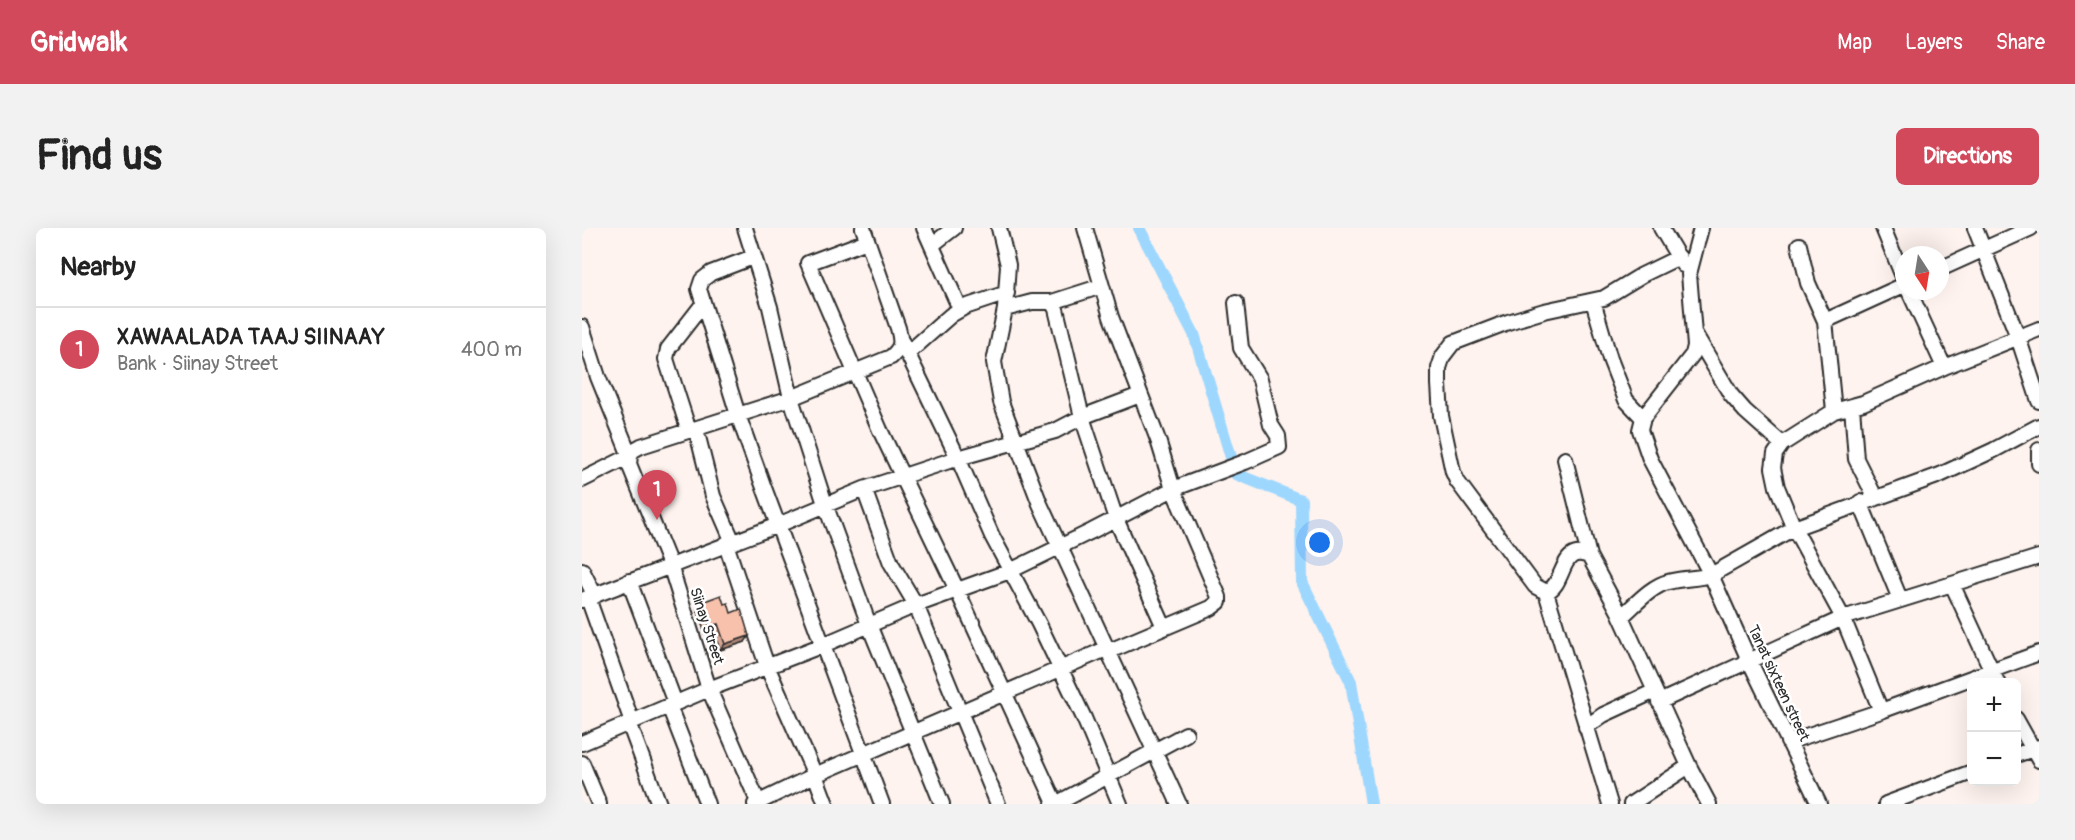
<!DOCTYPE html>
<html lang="en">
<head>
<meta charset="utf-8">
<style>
	:root { --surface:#fff; --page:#f2f2f2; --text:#222; --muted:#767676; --line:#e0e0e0; --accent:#d1495b }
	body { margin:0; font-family:Pangolin,sans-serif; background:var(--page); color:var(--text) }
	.controls { position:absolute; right:18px; bottom:18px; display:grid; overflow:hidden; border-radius:9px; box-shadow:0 6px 24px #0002 }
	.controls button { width:54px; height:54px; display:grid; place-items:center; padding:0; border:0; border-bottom:2px solid var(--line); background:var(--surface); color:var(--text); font:30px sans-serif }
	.compass { position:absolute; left:1313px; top:18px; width:54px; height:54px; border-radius:50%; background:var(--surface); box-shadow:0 6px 24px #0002; rotate:168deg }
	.you { position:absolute; left:738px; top:315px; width:21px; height:21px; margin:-15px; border:4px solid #fff; border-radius:50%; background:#1a73e8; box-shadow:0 0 0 9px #1a73e833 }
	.badge { display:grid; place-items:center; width:39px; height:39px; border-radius:50%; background:var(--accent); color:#fff; font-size:20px; font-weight:700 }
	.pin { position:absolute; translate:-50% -50px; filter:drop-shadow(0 2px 3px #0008) }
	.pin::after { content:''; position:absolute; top:32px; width:21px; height:18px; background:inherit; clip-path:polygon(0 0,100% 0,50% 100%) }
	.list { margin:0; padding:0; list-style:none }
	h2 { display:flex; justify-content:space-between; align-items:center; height:78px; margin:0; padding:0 24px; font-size:26px }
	h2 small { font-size:20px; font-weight:400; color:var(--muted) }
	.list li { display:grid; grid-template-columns:39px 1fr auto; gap:18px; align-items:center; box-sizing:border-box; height:84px; padding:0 24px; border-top:2px solid var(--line) }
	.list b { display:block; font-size:22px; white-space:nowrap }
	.list p { margin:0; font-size:20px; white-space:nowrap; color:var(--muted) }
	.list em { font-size:20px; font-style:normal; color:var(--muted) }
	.map { position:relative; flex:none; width:1457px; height:576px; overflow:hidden; border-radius:9px }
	header { display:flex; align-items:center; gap:36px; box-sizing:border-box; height:84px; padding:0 30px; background:var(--accent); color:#fff }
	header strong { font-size:28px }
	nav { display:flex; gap:33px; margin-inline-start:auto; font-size:21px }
	.intro { display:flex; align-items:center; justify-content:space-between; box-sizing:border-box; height:144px; padding:0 36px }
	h1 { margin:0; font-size:42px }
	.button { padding:15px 27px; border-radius:9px; background:var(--accent); color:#fff; font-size:21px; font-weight:700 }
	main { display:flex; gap:36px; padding:0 36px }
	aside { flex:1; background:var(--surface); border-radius:9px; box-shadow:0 6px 24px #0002 }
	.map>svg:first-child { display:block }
</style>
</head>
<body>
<header>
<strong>Gridwalk</strong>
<nav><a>Map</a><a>Layers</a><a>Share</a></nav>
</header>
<div class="intro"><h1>Find us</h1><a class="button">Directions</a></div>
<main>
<aside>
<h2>Nearby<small></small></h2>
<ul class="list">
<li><span class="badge">1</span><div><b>XAWAALADA TAAJ SIINAAY</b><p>Bank · Siinay Street</p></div><em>400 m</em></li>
</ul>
</aside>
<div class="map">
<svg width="1457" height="576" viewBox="0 0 1457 576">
	<rect width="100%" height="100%" fill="#fef3ee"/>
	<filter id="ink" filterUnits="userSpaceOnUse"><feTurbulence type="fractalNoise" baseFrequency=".0167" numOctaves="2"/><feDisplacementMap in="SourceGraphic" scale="12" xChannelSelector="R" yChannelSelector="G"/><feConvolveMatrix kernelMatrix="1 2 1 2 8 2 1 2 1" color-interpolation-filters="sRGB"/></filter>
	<g filter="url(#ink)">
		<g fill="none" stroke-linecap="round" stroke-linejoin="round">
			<path stroke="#9ed7fe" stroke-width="12" d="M 557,0 L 612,106 L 654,246 L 719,272 L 720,354 L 769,454 L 789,576"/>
			<defs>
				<path id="minor" d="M 163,0 L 188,79 L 209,170 L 243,276 L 287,397 L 360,576
					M 342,0 L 378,81
					M 417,0 L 426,37 L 423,81 L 412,134 L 419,174 L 458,276 L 597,576
					M 503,0 L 529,89 L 576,212 L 591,261 L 637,369 L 637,374 L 629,380 L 525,424
					M 1079,0 L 1101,37
					M 1119,0 L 1107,46 L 1113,118 L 1111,126 L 1061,190 L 1058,202 L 1068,231 L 1129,347 L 1167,432 L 1237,576
					M 1301,0 L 1322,51
					M 1393,0 L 1436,109 L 1457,173
					M 285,13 L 226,35 L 298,202 L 375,362 L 473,575 L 471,576
					M 350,17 L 372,0
					M 1217,17 L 1226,55 L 1243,93 L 1252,183
					M 171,29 L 129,45 L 120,52 L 117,61 L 156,187 L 181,257 L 300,576
					M 1097,29 L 1060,47 L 1022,70 L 962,83 L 926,94 L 871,115 L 861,128 L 857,140 L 857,156 L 859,188 L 871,244 L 875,253 L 953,358 L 964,364 C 984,357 977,316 1007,328 L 1037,384 L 1107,538 L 1127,576
					M 1358,41 L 1449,0
					M 1327,63 L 1362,139
					M 1011,73 L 1028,131 L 1044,172 L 1061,190
					M 470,74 L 520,58
					M 423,81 L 450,74 L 470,74 L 474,81 L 500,189 L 534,291 L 582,399
					M 1243,93 L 1322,57
					M 0,99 L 16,149 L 48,228 L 47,236 L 88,337 L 127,461 L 177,576
					M 1113,106 L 1149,167 L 1163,183 L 1200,216
					M 320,114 L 376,230 L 410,308 L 457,396 L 502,490 L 538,576
					M 325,126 L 369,87 L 383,79 L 425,65
					M 1270,178 L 1274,231 L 1293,269
					M 114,201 L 131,268 L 151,314
					M 107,203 L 84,131 L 86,121 L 121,76
					M 1457,222 L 1457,236
					M 983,231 L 1007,328
					M 0,252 L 48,228 L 50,223 L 59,218 L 209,170 L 309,129 C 320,119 320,115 316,100 L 281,0
					M 282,261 L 309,335 L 334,377 L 416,576
					M 1278,274 L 1318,371
					M 144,316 L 185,438 L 233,547 L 244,576
					M 0,342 L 13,368
					M 47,353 L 93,475
					M 1370,356 L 1415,454
					M 964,364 L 1028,576
					M 6,370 L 50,494
					M 0,372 L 196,297 L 282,261 L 376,230 L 473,203 L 500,189 L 558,167
					M 1039,389 C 1052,378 1069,358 1086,354 C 1100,350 1115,351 1129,347 L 1212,300 L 1358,247 L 1412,222 L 1457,198
					M 1077,474 L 1261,390 L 1457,329
					M 87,478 L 125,576
					M 1299,483 L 1261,390 L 1212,300 L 1195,259 L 1191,240 L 1193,226 L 1200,216 L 1252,183 L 1281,175 L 1362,139 L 1457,101
					M 1434,491 L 1457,532
					M 47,495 L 77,576
					M 1004,499 L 1021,487 L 1073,463
					M 1206,514 L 1299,483 L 1457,425
					M 0,515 L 127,461 L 241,417 L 334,377 L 428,343 L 510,303 L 591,261 L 663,234 L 697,219 L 696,208 L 689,197 L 678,151 L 659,120 L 654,75
					M 1434,527 L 1457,519
					M 0,535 L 17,576
					M 173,576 L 233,547 L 524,421
					M 474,576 L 604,506
					M 1049,576 L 1107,538
					M 1304,576 L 1390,544"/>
			</defs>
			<use href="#minor" stroke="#2b2b2b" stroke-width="18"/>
			<use href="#minor" stroke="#fff" stroke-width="14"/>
		</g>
		<path fill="#d5a694" stroke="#2b2b2b" stroke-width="1.5" d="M 120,374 L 142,376 L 163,414 L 138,422 L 131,402 L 123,405 L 115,381 Z"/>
		<path fill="#ae8778" stroke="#2b2b2b" stroke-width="1.5" d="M 136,396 L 131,402 L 123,405 L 128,398 Z
			M 167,408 L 163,414 L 138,422 L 143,416 Z"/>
		<path fill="#f8c1ac" stroke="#2b2b2b" stroke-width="1.5" d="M 139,367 L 142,376 L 146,375 L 149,385 L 159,381 L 167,408 L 143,416 L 136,396 L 128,398 L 120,374 Z"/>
	</g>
	<g text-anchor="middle" stroke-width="5" stroke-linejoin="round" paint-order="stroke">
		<g font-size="15" fill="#2b2b2b" stroke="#fff">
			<text transform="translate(125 398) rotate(72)" y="5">Siinay Street</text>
			<text transform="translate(1197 455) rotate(65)" y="5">Tanat sixteen street</text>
		</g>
	</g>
</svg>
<div class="controls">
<button>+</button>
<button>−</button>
</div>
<svg class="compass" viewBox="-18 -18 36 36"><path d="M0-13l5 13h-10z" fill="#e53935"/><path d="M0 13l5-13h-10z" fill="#767676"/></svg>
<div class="you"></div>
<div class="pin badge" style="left:75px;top:292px">1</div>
</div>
</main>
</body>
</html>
